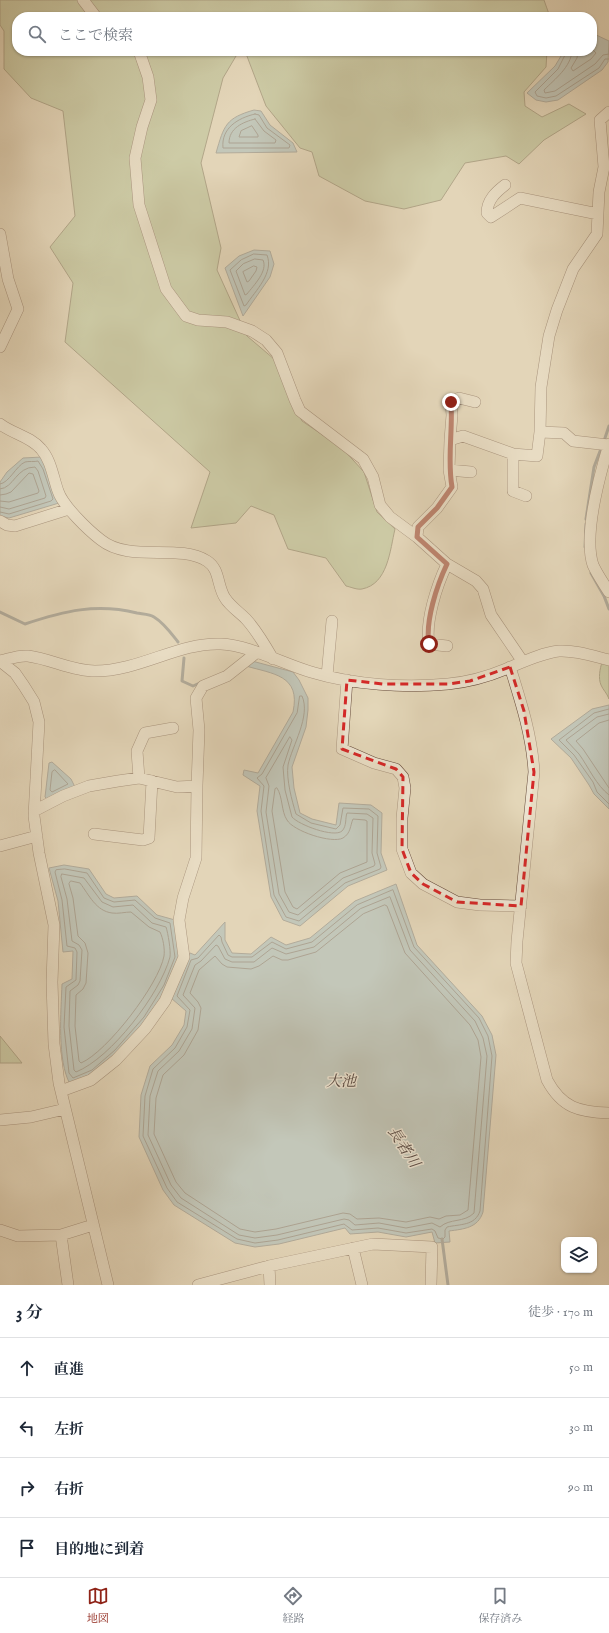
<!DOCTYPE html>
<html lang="ja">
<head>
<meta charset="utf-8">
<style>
	:root { --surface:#fff; --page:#f6f6f7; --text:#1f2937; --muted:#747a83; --line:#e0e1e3; --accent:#8f2418 }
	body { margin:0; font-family:"IM FELL English","Noto Serif JP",serif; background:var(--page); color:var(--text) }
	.controls { position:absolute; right:12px; bottom:12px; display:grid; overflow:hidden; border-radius:8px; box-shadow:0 1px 3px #0004 }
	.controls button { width:36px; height:36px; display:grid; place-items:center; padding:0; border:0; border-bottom:1px solid var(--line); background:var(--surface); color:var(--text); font:20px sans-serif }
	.stop { position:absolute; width:12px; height:12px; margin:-9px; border:3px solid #8f2418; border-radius:50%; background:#fff }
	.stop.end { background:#8f2418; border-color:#fff; box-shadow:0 1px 4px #0008 }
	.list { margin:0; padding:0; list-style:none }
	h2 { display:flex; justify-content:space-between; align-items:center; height:52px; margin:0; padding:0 16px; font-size:17px }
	h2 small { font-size:13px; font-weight:400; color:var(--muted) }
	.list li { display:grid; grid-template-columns:26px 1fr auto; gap:12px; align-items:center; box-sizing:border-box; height:60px; padding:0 16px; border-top:1px solid var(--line) }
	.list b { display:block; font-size:15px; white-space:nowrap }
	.list em { font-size:13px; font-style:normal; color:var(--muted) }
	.icon { flex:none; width:22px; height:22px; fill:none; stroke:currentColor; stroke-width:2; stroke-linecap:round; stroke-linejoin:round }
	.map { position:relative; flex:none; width:609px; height:1285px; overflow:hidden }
	.search { position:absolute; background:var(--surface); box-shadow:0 1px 3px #0004; left:12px; right:12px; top:12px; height:44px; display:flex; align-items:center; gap:10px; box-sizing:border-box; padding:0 14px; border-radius:16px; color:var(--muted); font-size:15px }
	.sheet { height:292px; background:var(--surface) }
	nav { display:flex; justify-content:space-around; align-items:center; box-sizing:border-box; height:56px; border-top:1px solid var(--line); background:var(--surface); font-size:11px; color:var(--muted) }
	nav a { display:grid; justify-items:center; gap:2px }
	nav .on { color:var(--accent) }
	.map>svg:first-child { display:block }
</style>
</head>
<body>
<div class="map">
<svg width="609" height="1285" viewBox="0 0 609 1285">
	<rect width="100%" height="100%" fill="#e3d6b8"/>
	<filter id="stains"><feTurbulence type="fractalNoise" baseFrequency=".005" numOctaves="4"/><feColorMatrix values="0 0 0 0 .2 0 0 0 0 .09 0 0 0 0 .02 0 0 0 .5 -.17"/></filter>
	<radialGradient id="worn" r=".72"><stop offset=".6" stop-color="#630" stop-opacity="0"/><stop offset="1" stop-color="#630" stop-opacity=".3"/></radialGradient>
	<path fill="#b1be91" stroke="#766d50" d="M 0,0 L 544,0 L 550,17 L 17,17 L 17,51 L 239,51 L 223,78 L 201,163 L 221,248 L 217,270 L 247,336 L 274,359 L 302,421 L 342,448 L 364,472 L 377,512 L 395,529 C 390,550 388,584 362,589 C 357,590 351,587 346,586 L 326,558 L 288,549 L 274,515 L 251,506 L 236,523 L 191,528 L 210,472 L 65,342 L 73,283 L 50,247 L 75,216 L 63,111 L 31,98 L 4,69 L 4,31 L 0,25 Z
		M 245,51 L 547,51 L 546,67 L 524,92 L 525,106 L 542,117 L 569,104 L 586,114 L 544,140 L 519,164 L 506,156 L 465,163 L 441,200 L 404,209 L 365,201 L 319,176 L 312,152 L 300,148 L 266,106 Z
		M 602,662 L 609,665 L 609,699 C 607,693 603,690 601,685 C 598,678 600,669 602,662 Z
		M 0,1036 L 22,1063 L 0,1063 Z"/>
	<path fill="#9cb6bb" stroke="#767877" d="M 592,33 L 609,41 L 608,62 L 602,70 L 558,100 L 546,102 L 536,100 L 527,93 L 555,66 L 564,51 L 592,51 Z
		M 254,110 L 261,111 L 270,125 L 293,143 L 297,152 L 216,153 C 224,125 226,118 254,110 Z
		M 254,250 L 270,251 L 274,264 L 270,277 L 243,316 L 225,268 L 239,256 Z
		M 42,457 L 59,503 L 9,518 L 0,516 L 0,482 L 7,472 L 23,458 Z
		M 252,661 L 293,672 L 299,680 L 308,698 L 308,710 L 306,727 L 292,767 L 294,788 L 300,813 L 312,819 L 336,825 L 339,803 L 371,805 L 382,813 L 381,853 L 387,870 L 348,886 L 300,926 L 283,920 L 271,897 L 257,811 L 260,786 L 243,775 L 244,770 L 258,773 L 293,712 C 301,675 273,674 246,666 Z
		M 609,705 L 609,809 L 594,794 L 589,785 L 571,758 L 551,739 L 592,709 Z
		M 52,762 L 71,779 L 75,787 L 47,799 L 45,797 L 49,763 Z
		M 64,865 L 89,869 L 106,894 L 114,898 L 137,896 L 157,915 L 175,920 L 180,957 L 167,987 L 147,1020 L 118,1053 L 94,1073 L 70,1084 C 57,1061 61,1011 62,984 L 72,979 L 73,951 L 63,952 L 58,901 L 49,868 Z
		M 396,884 L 417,945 L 482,1016 L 492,1035 L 496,1055 L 483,1212 C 478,1228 464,1229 449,1231 L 450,1242 L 435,1243 L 432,1232 L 406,1237 L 378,1232 L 350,1234 L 345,1228 L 279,1244 L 255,1247 L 235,1243 L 174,1205 L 163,1190 L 139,1137 L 141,1095 L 150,1066 L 172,1045 L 184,1025 L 186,1011 L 171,998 L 190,953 L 195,955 L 225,922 L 225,940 L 232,953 L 251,954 L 271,937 L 286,945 L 310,938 L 355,901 Z"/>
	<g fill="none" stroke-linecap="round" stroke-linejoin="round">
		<path stroke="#6c6966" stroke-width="1" d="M 567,51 L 558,69 L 535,92 L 537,96 L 546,98 L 556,96 L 599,68 L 605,59 L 609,59
			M 572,51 C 571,67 555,79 544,90 L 545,93 L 555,91 L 595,64 L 603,55 L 609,54
			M 578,51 L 577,58 L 571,68 L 573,71 L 591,59 L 596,53 L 592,49
			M 255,114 L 259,115 L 267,128 L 290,145 L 289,148 L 223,148 C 221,128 238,118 255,114 Z
			M 255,119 L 264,131 L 276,140 L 275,143 L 229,143 C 229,128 243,122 255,119 Z
			M 252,126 L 258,135 L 258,137 L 239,137 L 241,131 Z
			M 254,254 L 267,255 C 274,273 256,290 246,305 L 244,306 L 230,270 L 241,260 Z
			M 255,259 L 263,260 C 268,271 254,285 247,294 L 245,295 L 236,271 L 243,264 Z
			M 254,266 L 257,267 L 256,271 L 249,281 L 247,282 L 243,272 Z
			M 0,484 C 9,483 16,466 25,462 C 28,461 35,462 38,461 L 43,469 L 53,499 L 51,501 L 9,514 L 0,512
			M 0,489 C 14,488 16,467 35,467 L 38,471 L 46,496 L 45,498 L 9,509 L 0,507
			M 0,495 L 6,494 L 11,492 L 29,473 L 33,474 L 39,491 L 38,493 L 9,502 L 0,501
			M 300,696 L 302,696 C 311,716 292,746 288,765 C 286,779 292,801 296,814 L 311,823 L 336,829 L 340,825 L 343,808 L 369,809 L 378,816 L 377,853 L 381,867 L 380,869 L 345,883 L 299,921 L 286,917 L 274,895 L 261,811 L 264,786 L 257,778 L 262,774 L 297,713 Z
			M 609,709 L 594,713 L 559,740 L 574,755 L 593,782 L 597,792 L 609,804
			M 609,714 L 597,717 L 566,740 C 570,745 575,749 579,754 C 589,768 596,785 609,795
			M 609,720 L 599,723 L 576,741 L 583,749 L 609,788
			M 290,737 L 292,740 L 283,767 L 285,790 L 292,817 C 299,825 334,838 342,831 C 347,826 345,818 347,813 L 367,814 L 373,818 L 372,853 L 375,864 L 374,866 L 343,878 L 298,915 L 289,912 L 279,894 L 266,812 L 269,786 L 266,778 Z
			M 55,770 L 68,784 L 52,792 L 50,790 L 52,772 Z
			M 277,788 C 283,797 281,811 287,820 C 293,831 332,844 343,838 C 351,833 350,826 353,819 L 365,820 L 367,821 L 367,862 L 340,873 L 297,909 L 293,907 L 285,892 L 272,811 L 275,789 Z
			M 65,869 L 87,873 L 104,898 L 114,902 L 135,900 L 155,918 L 170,923 L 175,957 L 164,985 L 144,1017 L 115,1050 L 92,1070 L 73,1078 L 69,1073 L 64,1027 L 66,987 L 76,980 L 77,952 L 75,948 L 67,946 L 62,900 L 55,872 L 56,870 Z
			M 62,874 L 84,878 L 102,902 L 113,907 L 133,905 L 152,923 L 166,927 C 168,933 171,951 170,957 C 160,994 111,1058 76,1072 L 74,1070 L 69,1026 L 70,991 L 78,985 L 80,981 L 82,950 L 79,945 L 72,941 L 67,899 L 61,877 Z
			M 71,881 L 80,883 C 89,895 96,911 112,913 C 118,914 125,912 131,912 L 149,927 L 160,932 C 163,938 165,949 164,956 C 159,984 107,1052 81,1063 L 79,1061 L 75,1026 L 76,995 L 83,989 L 86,983 L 88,953 L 85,943 L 78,936 L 73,898 L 69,884 Z
			M 393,890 L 414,947 L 479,1018 L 488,1036 L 492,1056 L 480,1211 C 475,1226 460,1224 447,1227 L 445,1230 L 445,1237 L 443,1239 L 438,1238 L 435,1231 L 432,1229 L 406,1233 L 378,1228 L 352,1230 L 344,1224 L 278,1240 L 255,1243 L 237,1239 L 177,1202 L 167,1188 L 143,1136 L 145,1096 L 153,1069 L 175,1048 L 187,1027 L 190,1010 L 177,996 L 191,960 L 198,958 L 219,935 L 221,937 L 222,942 L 228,955 L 232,957 L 252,957 L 272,942 L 286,949 L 312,942 L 357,905 Z
			M 390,897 L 410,950 L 475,1021 L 483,1038 L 487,1056 L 474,1213 C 464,1223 450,1218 440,1227 L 432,1223 L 406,1228 L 379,1223 L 355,1225 L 349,1220 L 344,1219 L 277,1235 L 255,1238 L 239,1235 L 181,1198 L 171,1185 L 148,1135 L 150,1096 L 158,1071 L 179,1051 L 192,1029 L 195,1008 L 183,995 L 195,965 L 201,961 L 216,945 L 218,946 L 225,959 L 232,962 L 254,962 L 272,948 L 286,954 L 314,947 L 360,909 Z
			M 385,905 L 387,906 L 405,953 L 470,1025 L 478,1040 L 481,1057 L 468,1210 L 460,1215 L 446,1216 L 439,1219 L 430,1217 L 406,1222 L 379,1218 L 357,1219 L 350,1214 L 343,1213 L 276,1229 L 255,1232 L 240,1229 L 185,1193 L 176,1182 L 154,1134 L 156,1098 L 163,1075 L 184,1055 L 198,1030 L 201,1008 L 198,1002 L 190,993 L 199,970 L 215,956 L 222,964 L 227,967 L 251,969 L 259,966 L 273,956 L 282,960 L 288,960 L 316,952 L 363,914 Z"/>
		<path stroke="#767877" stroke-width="3" d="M 604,441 L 609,426
			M 586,519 L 594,467 L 602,446
			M 585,547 L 586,524
			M 591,573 L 604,596 L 609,609
			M 0,612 L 25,624 C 64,611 96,603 137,613 C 142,614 150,614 154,617 C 164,623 171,633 178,642
			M 184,658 L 182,681 L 193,686 L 202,682
			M 442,1239 L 448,1285"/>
		<defs>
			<path id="minor" d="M 83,0 L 96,17
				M 139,51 L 148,77 L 151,100 L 142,127 L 135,158 L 139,205 L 166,289 L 186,316 L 198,320 L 227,322 L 252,331 L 266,340 L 277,353 L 295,400 L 300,411 L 363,459 L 373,477 L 380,505 L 390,517 L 417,537
				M 505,185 C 496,192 487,200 487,213 L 491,217 L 520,198 L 598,214
				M 0,234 L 8,279 L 18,309 L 0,347
				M 0,424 C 13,434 30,436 41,449 C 51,460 53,477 58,491 C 63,506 88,530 101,540 C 130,563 178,543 207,561 C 220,569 217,586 225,598 C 230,606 239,612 246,619 C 257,631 265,645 273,659
				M 540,432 L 541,387 L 549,336 L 557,310 L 573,269 L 597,234 L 599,192 L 604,167 L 600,120 L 609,112
				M 450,440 L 452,415 L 451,402 L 459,398 L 475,402
				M 609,444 C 600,474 583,535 593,565 C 597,574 604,584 609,592
				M 513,454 L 513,491 L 526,496
				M 449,470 L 471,472
				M 0,521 L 7,525 L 15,526 L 69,509
				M 447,564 C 437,585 425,621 429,644 L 447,646
				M 0,661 L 15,673 L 24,686 L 34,702 L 39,722 L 34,816 L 39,853 L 54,925 L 52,982 L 54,1044 L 59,1083 L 108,1285
				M 0,661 C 9,659 18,655 28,656 C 51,659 72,671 95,671 C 140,671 179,642 221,644 C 248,645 284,664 311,672 C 354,685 404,688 448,684 C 468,682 487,677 506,669 C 523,662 541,653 559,651 C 576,650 593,656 609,660
				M 523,662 L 491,615 L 483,589 L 476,581 L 447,564 L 417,537 L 418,527 L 437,508 L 452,487 L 449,470 L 450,440 L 463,436 L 513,454 L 537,456 L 540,432 L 564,433 L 573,441 L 609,445
				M 510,667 C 521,702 532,736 534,772 L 517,941 L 516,963 L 547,1080 C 562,1108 579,1112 609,1113
				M 327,676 L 332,621
				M 347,680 L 342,749 L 374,763 L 396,769 L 403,777 L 405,788 L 402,818 L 402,849 L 411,873 L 423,884 L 457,902 L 480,905 L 521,906
				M 139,778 L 137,751 L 145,733 L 173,728
				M 34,811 L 63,796 L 89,786 L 118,781 L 139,778 L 177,787 L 197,786
				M 94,834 L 143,840 L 149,838 L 152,781
				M 0,846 L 37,836
				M 61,1091 L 91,1080 L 116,1060 L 145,1029 L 165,1001 L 184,957 L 179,920 L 183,898 L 196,858 L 197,786 L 199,730 L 196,698 L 203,686 L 227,676 L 256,653
				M 0,1120 L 31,1117 L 65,1109
				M 0,1230 L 18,1236 L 61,1235 L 93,1225
				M 61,1235 L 68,1285
				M 353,1248 L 362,1285
				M 269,1266 L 270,1285
				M 198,1285 L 269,1266 L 373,1244 L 432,1247 L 431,1285"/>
		</defs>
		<use href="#minor" stroke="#664a3a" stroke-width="12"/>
		<use href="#minor" stroke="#ede4d1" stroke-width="11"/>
	</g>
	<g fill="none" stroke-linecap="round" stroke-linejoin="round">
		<path stroke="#8f2418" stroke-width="5" d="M 429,644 C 425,621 437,585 447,564 L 417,537 L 418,527 L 437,508 L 452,487 C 447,459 453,431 451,402"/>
	</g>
	<path d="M0 0H609V1285H0ZM 510,667 L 524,711 L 534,772 L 521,906 L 457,902 L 423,884 L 411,873 L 402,849 L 403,777 L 396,769 L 342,749 L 347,680 L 383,684 L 448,684 L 470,681 Z" fill="#e3d6b8" fill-opacity=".55" fill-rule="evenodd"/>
	<path fill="none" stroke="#d62828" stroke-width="3" stroke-dasharray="8 5" stroke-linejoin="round" d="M 510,667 L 524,711 L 534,772 L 521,906 L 457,902 L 423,884 L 411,873 L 402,849 L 403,777 L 396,769 L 342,749 L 347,680 L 383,684 L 448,684 L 470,681 Z"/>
	<g text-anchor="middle" stroke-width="3" stroke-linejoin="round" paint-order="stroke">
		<g font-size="15" font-style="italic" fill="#594a43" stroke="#ede4d1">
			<text x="341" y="1086">大池</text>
			<text transform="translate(404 1147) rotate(57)" y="5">長者川</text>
		</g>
	</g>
	<rect width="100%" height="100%" filter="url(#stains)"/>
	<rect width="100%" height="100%" fill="url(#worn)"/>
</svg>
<div class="controls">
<button><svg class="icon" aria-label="layers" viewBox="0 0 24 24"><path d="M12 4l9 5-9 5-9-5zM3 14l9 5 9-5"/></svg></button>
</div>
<div class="stop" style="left:429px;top:644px"></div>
<div class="stop end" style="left:451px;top:402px"></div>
<div class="search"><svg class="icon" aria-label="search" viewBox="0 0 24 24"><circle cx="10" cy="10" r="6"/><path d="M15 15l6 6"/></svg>ここで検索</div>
</div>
<section class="sheet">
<h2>3 分<small>徒歩 · 170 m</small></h2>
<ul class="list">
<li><svg class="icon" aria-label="ahead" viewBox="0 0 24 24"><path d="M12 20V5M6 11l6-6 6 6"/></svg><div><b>直進</b></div><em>50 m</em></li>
<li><svg class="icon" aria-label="left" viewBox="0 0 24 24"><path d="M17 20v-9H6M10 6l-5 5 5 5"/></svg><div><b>左折</b></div><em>30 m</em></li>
<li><svg class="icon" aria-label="right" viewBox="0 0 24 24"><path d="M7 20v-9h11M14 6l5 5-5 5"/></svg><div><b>右折</b></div><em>90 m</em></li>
<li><svg class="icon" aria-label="arrive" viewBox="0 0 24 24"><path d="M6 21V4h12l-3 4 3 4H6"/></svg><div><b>目的地に到着</b></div></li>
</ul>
</section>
<nav>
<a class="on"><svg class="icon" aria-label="map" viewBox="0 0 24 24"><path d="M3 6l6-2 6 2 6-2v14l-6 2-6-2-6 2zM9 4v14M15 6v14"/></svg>地図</a>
<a><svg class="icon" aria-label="directions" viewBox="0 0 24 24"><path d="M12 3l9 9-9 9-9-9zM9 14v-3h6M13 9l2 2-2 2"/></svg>経路</a>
<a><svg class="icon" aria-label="saved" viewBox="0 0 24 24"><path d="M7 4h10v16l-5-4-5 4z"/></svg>保存済み</a>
</nav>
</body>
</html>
